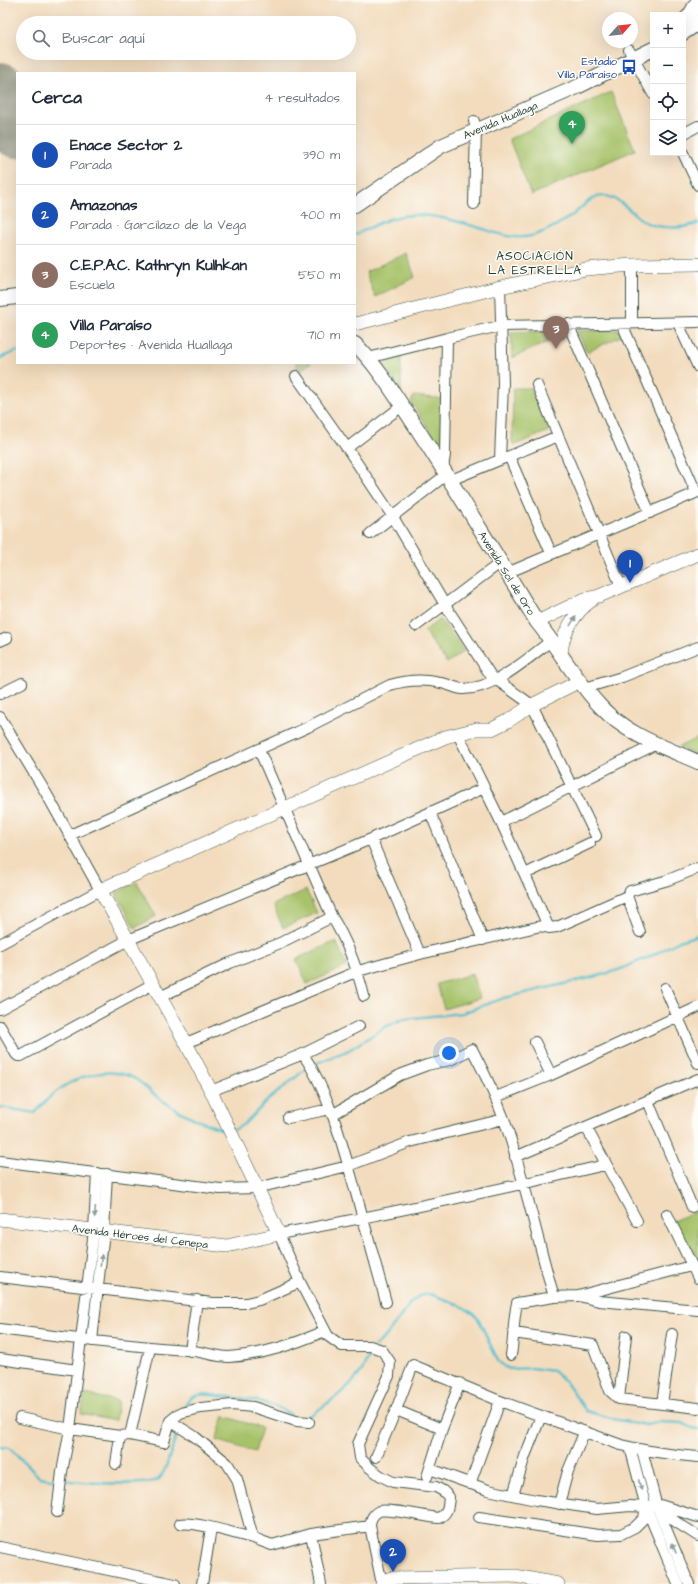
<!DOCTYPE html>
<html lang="es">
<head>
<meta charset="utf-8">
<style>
	:root { --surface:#fff; --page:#f6f6f7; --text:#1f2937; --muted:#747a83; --line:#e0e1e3; --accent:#7c3aed }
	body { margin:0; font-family:"Architects Daughter",sans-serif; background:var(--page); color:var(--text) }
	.controls { position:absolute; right:12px; top:12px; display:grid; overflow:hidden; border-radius:0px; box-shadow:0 4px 16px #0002 }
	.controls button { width:36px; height:36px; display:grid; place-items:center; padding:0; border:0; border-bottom:1px solid var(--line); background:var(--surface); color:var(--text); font:20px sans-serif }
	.compass { position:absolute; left:602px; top:12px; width:36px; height:36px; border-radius:50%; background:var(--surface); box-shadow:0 4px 16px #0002; rotate:63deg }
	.you { position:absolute; left:449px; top:1053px; width:14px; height:14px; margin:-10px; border:3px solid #fff; border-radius:50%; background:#1a73e8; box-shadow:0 0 0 6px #1a73e833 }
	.badge { display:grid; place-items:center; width:26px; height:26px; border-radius:50%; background:var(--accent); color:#fff; font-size:13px; font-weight:700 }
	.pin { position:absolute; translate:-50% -33px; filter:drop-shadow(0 1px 2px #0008) }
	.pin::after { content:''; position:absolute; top:21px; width:14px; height:12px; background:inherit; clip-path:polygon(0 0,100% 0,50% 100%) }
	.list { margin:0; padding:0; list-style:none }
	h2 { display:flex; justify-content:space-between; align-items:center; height:52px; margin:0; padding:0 16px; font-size:17px }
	h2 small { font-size:13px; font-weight:400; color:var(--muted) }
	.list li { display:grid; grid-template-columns:26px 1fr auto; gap:12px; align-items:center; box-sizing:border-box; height:60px; padding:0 16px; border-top:1px solid var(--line) }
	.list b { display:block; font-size:15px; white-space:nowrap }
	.list p { margin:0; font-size:13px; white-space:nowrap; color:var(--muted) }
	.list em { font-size:13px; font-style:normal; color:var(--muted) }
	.icon { flex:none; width:22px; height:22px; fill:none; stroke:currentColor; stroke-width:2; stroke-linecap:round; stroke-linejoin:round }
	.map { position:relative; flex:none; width:698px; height:1584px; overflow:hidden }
	.search { position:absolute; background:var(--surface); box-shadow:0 4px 16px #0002; left:16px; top:16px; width:340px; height:44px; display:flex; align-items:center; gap:10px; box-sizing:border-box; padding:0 14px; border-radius:22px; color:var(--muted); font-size:15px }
	.panel { position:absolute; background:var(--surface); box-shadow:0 4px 16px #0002; left:16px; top:72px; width:340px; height:292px; border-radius:0px }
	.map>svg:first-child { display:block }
</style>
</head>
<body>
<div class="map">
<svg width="698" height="1584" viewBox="0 0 698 1584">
	<rect width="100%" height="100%" fill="#fdfcf7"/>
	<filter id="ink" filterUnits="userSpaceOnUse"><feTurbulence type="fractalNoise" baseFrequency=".025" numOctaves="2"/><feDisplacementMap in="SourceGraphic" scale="8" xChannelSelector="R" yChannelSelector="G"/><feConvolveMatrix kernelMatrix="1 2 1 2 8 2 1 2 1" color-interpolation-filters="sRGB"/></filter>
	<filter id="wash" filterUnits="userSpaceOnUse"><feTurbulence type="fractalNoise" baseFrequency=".012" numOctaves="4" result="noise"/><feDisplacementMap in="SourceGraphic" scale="16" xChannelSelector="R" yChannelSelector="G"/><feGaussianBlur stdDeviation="0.9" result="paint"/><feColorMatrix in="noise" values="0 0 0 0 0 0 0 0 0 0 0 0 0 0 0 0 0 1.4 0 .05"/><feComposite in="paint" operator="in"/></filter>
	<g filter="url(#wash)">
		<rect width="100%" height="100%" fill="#f3dcbd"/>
		<path fill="#a7c36a" stroke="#63804f" d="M 611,92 L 635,150 L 531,195 L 509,139 Z
			M 406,253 L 415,277 L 375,297 L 366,272 Z
			M 620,330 L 623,335 L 587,352 L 577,331 Z
			M 564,331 L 566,334 L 512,358 L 511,332 Z
			M 401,355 L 401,392 L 381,359 Z
			M 295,363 L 311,363 L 300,371 Z
			M 513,388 L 531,388 L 549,431 L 515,445 L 512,443 Z
			M 414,396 L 444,399 L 442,449 L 411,402 Z
			M 440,619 L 464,651 L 447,663 L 424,631 Z
			M 698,738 L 698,756 L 678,747 Z
			M 137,882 L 156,916 L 135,928 L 116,893 Z
			M 306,890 L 317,913 L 283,928 L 273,905 Z
			M 336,941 L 347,966 L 307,984 L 296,959 Z
			M 472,974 L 480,998 L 444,1009 L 437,984 Z
			M 698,1211 L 698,1270 L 672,1221 Z
			M 85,1394 L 118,1401 L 115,1421 L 81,1414 Z
			M 224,1416 L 262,1428 L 255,1452 L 216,1440 Z"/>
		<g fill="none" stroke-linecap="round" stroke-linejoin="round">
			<path stroke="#51becb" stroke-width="2.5" d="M 355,235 C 368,229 380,221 394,218 C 421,210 454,220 480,228 C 497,233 513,240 531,236 C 545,233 561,223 574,214 C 583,207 591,195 604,196 C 620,197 632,214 645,222 C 657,229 685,229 698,223
				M 0,358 L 17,351
				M 312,1065 L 349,1050 L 385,1027 L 403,1019 L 462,1013 L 504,998 L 598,976 L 621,969 L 651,956 L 679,941 L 698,935
				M 0,1107 L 35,1113 C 41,1107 46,1100 52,1095 C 74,1076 111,1064 137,1080 C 146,1086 154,1095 163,1101 C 183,1115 201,1122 224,1130
				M 234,1130 L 244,1124 L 267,1101 L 308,1067
				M 375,1346 L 387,1335 L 411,1302 L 419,1296 L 430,1294 L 460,1305 L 474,1314 L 479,1320 L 498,1361 L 505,1367 L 510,1369 L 532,1368 L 553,1371 L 565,1381 L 586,1411 L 618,1420 L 646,1425 L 660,1422 L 682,1423 L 692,1428 L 698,1429
				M 184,1409 C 186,1403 189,1398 196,1396 C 203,1393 211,1395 218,1396 C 243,1398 268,1400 290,1414
				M 306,1418 C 324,1407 348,1389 361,1372 C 366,1365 367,1357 372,1350
				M 0,1447 L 9,1448 L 16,1454 L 39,1477 L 58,1480
				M 63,1480 C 77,1482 152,1488 160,1478 C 167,1470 174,1441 178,1429"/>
			<path stroke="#898c78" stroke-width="23" d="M 0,124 L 5,116 L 5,101"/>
			<path stroke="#898c78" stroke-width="58" d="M 0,91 L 17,129"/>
		</g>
	</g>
	<g filter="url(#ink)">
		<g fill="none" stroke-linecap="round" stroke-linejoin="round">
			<defs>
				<path id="minor" d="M 629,50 L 653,94
					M 683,134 L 698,126
					M 683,153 L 698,185
					M 474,204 L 476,130 L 474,121
					M 632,265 L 632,323
					M 500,287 L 503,384 L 500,459
					M 678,323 L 698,367
					M 568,324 L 650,513
					M 622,324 L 696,492
					M 368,358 L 447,338 L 500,326 L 698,322
					M 296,376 L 347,448 L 393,517 L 445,605 L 491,676 L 532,705 L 596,836
					M 537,385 L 621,586
					M 347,448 L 402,406
					M 509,456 L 551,553
					M 443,468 L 445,455 L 447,338
					M 451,480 L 558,436
					M 370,534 L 447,474
					M 507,573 L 698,492
					M 416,626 L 500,563
					M 0,641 L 7,638
					M 585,688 L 622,677 L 698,647
					M 0,694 L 22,683
					M 0,717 L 46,793 L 100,890 L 0,944
					M 458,734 L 501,822 L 549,928
					M 259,750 L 332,917 C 347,941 357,968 364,996
					M 430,812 L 483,940
					M 501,822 L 656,744
					M 70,835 L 308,727 L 390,685 C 407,680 424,679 441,683 C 448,684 455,688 462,689 C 494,690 528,658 552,640
					M 371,839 L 420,954
					M 525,874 L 590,843
					M 627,896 L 640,932
					M 665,988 L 698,1063
					M 160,997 L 230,963 L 280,943 L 332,917
					M 0,1009 L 128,940 L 371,839 L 484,788
					M 0,1026 L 16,1054 L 18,1056 L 21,1056 L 153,984
					M 535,1042 L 551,1075
					M 186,1043 L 358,971 L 420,954 L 541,926 L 549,928 L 557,927 L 627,896 L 630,891 L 668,880 L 698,868
					M 303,1054 C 330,1094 343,1147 356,1193 C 366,1229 376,1265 386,1302
					M 211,1091 L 303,1054 L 359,1026
					M 496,1097 L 551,1075 L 698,1007
					M 648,1101 L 692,1207
					M 332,1115 L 400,1075 L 427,1065 L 450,1060 L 472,1049 C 484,1072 495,1095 504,1119 C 524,1177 537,1238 554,1297
					M 288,1118 L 330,1109
					M 586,1127 L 637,1221
					M 515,1157 L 698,1079
					M 0,1161 L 220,1189 L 257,1188 L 348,1166 L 410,1142 L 504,1119
					M 667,1214 L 698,1278
					M 0,1277 L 213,1303 L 246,1303 L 259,1300 L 300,1282
					M 579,1296 L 599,1301 L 698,1310
					M 0,1329 C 62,1337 124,1346 187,1350 C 201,1351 215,1357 229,1357 C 263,1355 294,1344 325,1331
					M 514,1333 L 593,1345 L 610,1391 L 619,1399 L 698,1408
					M 92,1341 L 104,1231 L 107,1174
					M 190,1351 L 197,1300
					M 511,1355 C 514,1338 513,1320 517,1303 L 554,1297 L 578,1296 L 691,1266
					M 0,1359 L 77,1370
					M 619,1399 L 626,1336
					M 662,1404 L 672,1334
					M 396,1410 L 442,1429
					M 20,1418 L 70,1429 L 120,1436 L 130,1435 L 164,1442 L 170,1421 L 180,1413 L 201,1408 L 232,1405 L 253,1407 L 296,1421 L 309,1422
					M 170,1421 L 194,1436 L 227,1463 L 237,1479 L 253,1538 L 272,1545 L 311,1534 L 370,1526
					M 130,1435 L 150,1348
					M 630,1447 L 646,1507 L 678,1584
					M 642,1450 L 657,1507 L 689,1584
					M 376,1457 L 396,1410 L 413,1365 L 500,1401 L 621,1445 C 646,1451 672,1455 698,1457
					M 116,1464 L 120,1436
					M 430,1469 L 488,1490 L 536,1500 L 597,1509 L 630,1506 L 646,1507
					M 427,1477 L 442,1429 L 460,1383
					M 470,1484 L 500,1401
					M 513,1495 L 525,1456 L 541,1416
					M 559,1504 L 568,1471 L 584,1433
					M 660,1505 L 698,1517
					M 57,1512 L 62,1472 L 70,1429 L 81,1339 L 94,1230 L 97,1173
					M 479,1517 L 598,1535 L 621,1534 L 635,1527 L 644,1518 L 646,1507 L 656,1504 L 676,1522 L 698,1536
					M 180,1524 C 196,1521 235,1534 253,1538
					M 311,1534 L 321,1584
					M 0,1547 L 175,1584
					M 202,1584 L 211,1528
					M 382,1584 L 370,1526 C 370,1520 373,1514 379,1511 C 390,1508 426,1517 439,1518 C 448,1513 448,1507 449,1497 L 443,1491 L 436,1487 L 393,1482 L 381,1476 L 370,1468 L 360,1458 L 358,1444 L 389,1376 L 390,1362 L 382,1350 L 370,1346 L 342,1346 L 328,1336 L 300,1282 L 279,1234 C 388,1214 497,1190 605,1165"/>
				<path id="tertiary" d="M 355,324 L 500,287 L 586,269 L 632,265 L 698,264
					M 537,622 L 585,599 L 599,596 L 698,554
					M 561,654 C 562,633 575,612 592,600
					M 0,1219 L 227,1246 L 279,1234 L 211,1091 L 186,1043 L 100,890 L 445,737 L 477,729 L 492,729 L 508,721 L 532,705 L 580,681
					M 382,1584 L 388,1579 L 392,1578 L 515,1576 L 558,1584"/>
				<path id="secondary" d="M 683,22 L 690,15 L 698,1
					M 683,33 L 698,23
					M 355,205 L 441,146 L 577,87 L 653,49
					M 0,299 L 17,297
					M 355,344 C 378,366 398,400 416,427 C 458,491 497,557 537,622 C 559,649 576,681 601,707 C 627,735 664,747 698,762"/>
			</defs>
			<use href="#minor" stroke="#3f5549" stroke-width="12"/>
			<use href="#tertiary" stroke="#3f5549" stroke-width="14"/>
			<use href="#secondary" stroke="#3f5549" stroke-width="16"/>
			<use href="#minor" stroke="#fff" stroke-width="10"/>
			<use href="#tertiary" stroke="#fff" stroke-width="13"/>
			<use href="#secondary" stroke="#fff" stroke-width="14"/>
		</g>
		<defs><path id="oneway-solid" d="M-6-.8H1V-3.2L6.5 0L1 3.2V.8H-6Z"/></defs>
		<g fill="#8f9e9a">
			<use href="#oneway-solid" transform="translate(573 621) rotate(-59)"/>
			<use href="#oneway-solid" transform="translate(95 1212) rotate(94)"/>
			<use href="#oneway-solid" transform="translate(101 1260) rotate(-84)"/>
			<use href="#oneway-solid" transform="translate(640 1485) rotate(75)"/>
			<use href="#oneway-solid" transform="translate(674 1548) rotate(-112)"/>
		</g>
	</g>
	<defs>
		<symbol id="bus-bare" viewBox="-9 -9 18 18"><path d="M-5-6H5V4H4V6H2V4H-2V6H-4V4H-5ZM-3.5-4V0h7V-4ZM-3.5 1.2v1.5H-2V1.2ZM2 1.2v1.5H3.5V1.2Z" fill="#1a4fb4" stroke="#fdfcf7" stroke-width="2.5" paint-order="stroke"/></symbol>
	</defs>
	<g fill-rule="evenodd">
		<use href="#bus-bare" x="618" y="56" width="22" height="22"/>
	</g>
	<g text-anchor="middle" stroke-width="3" stroke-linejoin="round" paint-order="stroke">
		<g font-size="11" fill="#164399" stroke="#fdfcf7" text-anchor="end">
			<text x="617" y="65">Estadio<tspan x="617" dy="13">Villa Paraíso</tspan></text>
		</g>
		<g font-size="11" fill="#1f3d34" stroke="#fdfcf7">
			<text transform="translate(500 120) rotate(-23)" y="4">Avenida Huallaga</text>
			<text transform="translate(507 573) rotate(58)" y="4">Avenida Sol de Oro</text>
			<text transform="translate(140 1236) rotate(7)" y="4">Avenida Héroes del Cenepa</text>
		</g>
		<g font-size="12" letter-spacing="1" fill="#1f3d34" stroke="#fdfcf7">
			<text x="535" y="260">ASOCIACIÓN<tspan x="535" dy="14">LA ESTRELLA</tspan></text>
		</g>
	</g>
</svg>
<div class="controls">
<button>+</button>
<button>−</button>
<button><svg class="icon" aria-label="locate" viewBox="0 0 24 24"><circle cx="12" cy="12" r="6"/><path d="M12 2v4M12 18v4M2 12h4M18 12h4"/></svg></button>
<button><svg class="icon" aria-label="layers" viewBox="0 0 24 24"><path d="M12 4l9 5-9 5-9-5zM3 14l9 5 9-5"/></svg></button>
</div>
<svg class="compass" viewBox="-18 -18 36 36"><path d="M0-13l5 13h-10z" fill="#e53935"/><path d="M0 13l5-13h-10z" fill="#747a83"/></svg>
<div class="you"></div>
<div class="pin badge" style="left:630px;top:583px;background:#1a4fb4">1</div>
<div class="pin badge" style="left:393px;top:1572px;background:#1a4fb4">2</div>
<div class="pin badge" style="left:556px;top:349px;background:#8d6e63">3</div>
<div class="pin badge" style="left:572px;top:144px;background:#2e9e5b">4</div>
<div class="search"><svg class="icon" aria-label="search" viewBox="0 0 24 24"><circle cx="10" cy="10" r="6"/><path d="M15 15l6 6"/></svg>Buscar aquí</div>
<section class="panel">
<h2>Cerca<small>4 resultados</small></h2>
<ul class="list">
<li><span class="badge" style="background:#1a4fb4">1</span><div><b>Enace Sector 2</b><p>Parada</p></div><em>390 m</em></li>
<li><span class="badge" style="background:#1a4fb4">2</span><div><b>Amazonas</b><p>Parada · Garcilazo de la Vega</p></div><em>400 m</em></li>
<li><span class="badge" style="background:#8d6e63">3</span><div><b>C.E.P.A.C. Kathryn Kulhkan</b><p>Escuela</p></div><em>550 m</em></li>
<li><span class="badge" style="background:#2e9e5b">4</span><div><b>Villa Paraíso</b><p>Deportes · Avenida Huallaga</p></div><em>710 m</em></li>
</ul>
</section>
</div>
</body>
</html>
